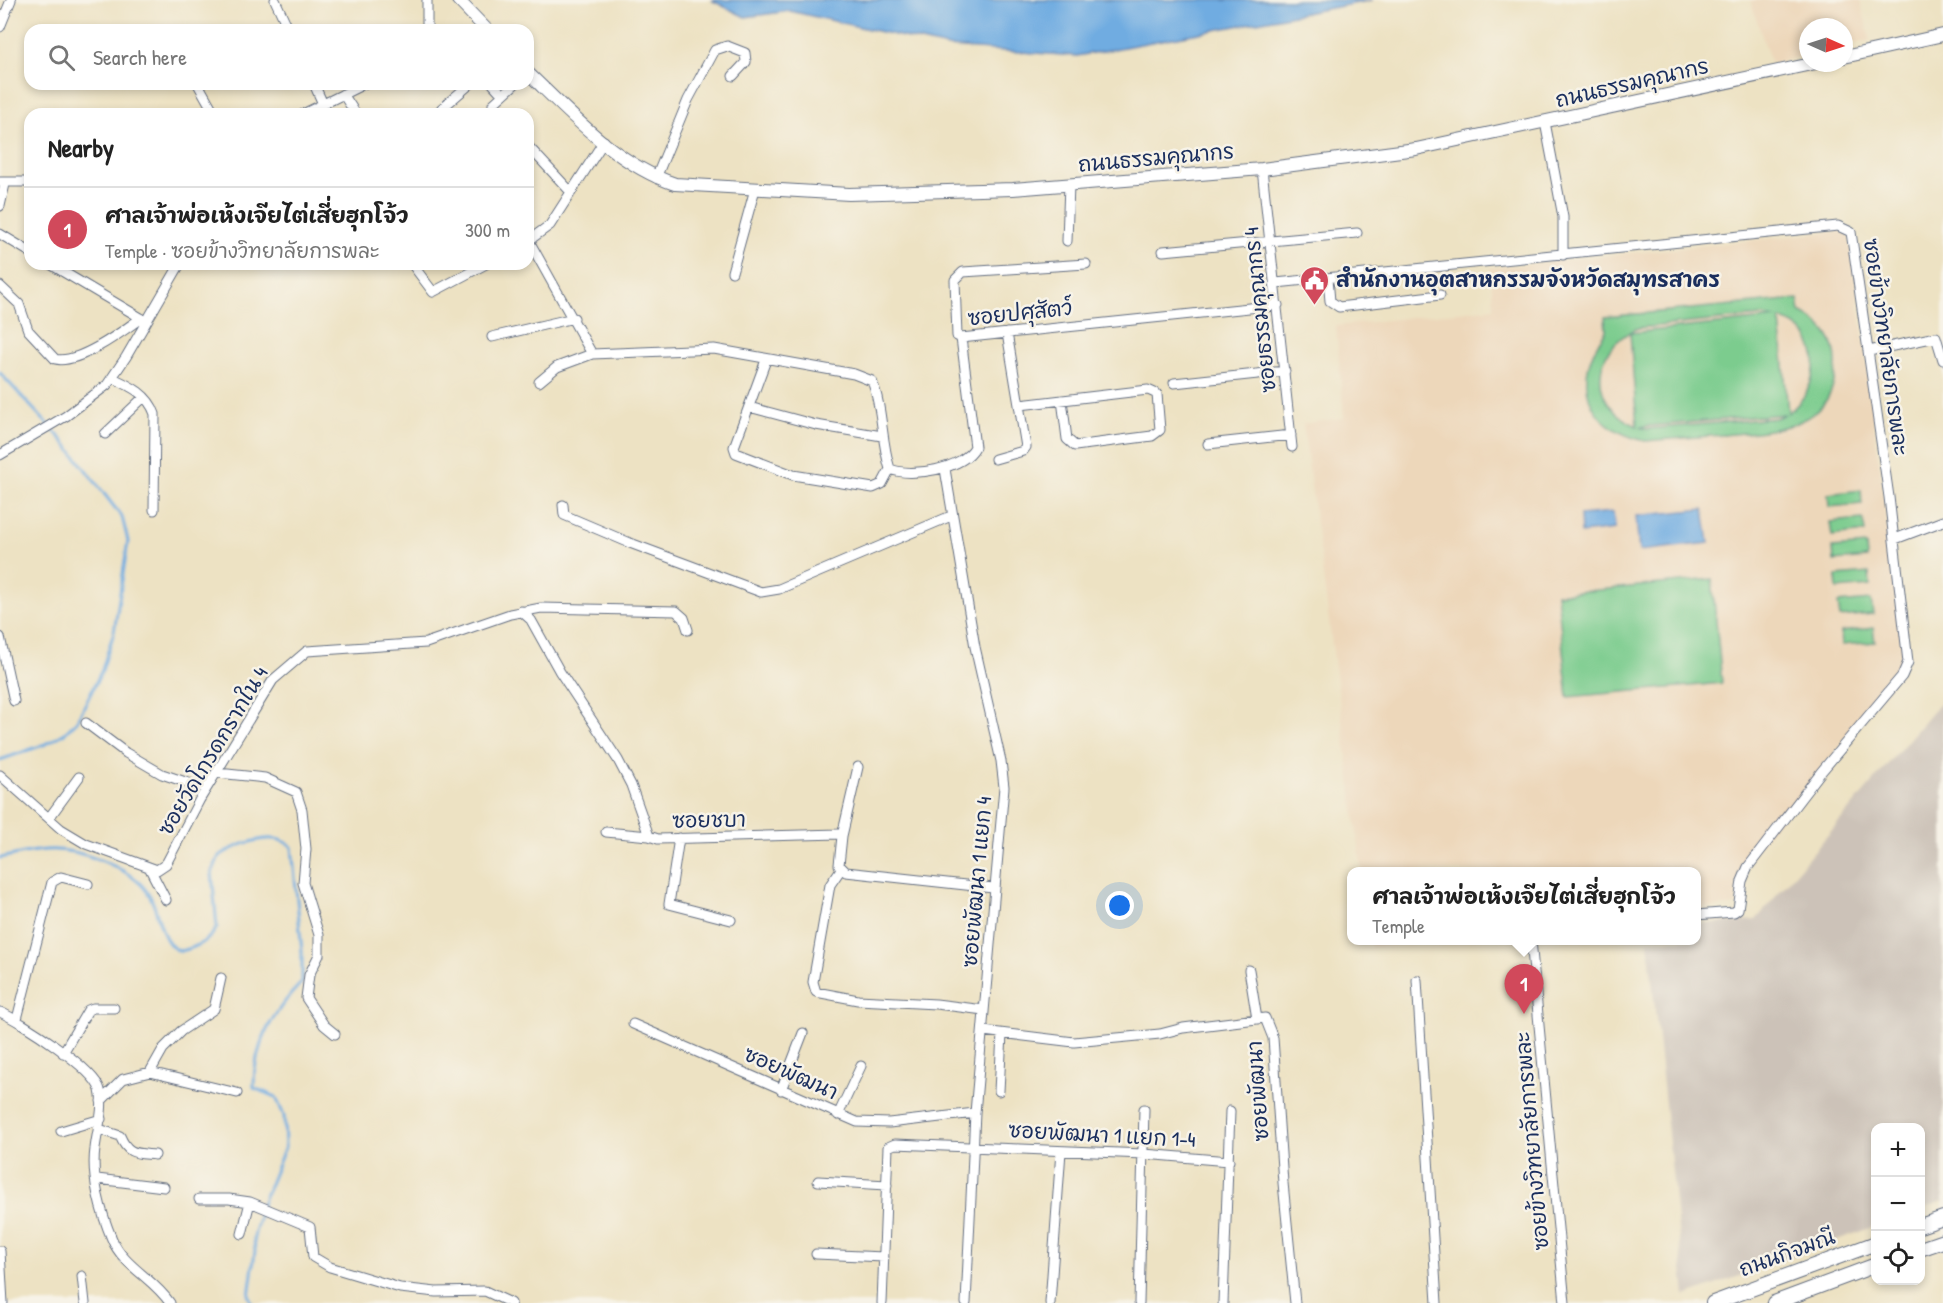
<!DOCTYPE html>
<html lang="en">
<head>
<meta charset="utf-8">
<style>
	:root { --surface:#fff; --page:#f6f6f6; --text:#222; --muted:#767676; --line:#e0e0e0; --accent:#d1495b }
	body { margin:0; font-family:"Patrick Hand","Playpen Sans Thai",sans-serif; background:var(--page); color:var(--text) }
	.controls { position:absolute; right:18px; bottom:18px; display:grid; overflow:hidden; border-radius:12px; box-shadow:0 3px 9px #0003 }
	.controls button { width:54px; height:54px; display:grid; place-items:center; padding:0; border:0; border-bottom:2px solid var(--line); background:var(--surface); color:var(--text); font:30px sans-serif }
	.compass { position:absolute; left:1799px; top:18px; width:54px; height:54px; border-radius:50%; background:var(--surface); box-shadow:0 3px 9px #0003; rotate:93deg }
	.you { position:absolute; left:1120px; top:906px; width:21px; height:21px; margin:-15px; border:4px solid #fff; border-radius:50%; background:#1a73e8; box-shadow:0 0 0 9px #1a73e833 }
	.badge { display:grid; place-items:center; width:39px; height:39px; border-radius:50%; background:var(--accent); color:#fff; font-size:20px; font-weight:700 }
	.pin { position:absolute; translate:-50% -50px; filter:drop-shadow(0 2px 3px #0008) }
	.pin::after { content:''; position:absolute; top:32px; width:21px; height:18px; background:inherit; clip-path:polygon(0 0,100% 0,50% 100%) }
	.popup { position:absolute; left:1347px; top:867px; width:354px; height:78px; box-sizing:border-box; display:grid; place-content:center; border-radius:12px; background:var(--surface); filter:drop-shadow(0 2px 4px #0005); font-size:20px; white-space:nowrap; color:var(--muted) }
	.popup b { font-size:22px; color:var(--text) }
	.popup::after { content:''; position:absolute; left:50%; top:100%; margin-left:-12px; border:12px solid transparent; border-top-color:var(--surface) }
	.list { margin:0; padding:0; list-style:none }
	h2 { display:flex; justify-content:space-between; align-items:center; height:78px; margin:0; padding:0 24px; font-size:26px }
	h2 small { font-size:20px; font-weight:400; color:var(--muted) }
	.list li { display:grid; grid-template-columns:39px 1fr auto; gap:18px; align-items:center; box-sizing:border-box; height:84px; padding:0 24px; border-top:2px solid var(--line) }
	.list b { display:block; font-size:22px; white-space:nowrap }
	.list p { margin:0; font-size:20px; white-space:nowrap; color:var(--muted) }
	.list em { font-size:20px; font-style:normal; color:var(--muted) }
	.icon { flex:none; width:33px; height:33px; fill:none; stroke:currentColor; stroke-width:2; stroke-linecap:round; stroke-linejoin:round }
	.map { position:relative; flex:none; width:1943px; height:1303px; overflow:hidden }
	.search { position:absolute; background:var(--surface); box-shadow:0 3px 9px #0003; left:24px; top:24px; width:510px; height:66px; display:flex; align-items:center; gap:15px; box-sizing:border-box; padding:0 21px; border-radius:18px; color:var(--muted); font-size:22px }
	.panel { position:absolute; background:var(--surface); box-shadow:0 3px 9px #0003; left:24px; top:108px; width:510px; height:162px; border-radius:18px }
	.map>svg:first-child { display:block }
</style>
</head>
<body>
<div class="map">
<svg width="1943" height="1303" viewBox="0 0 1943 1303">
	<rect width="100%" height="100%" fill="#f7f3e8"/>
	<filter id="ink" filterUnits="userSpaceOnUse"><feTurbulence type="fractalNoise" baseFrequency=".0167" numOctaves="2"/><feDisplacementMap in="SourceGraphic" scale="12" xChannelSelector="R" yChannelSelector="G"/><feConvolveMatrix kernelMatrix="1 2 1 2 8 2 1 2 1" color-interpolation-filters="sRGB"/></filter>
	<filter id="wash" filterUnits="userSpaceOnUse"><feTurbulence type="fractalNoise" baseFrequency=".008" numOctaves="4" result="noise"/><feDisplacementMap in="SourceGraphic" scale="24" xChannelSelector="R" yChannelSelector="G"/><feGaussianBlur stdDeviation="1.35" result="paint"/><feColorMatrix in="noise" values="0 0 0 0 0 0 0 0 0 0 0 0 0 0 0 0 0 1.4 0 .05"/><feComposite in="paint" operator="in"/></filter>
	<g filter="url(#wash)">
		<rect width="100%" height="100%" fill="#ede2c3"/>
		<path fill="#edd7ba" d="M 1750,0 L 1860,0 L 1870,40 L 1844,46 L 1844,27 L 1808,27 L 1808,55 L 1771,63 Z
			M 1842,231 L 1850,238 L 1905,662 L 1898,675 L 1744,864 L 1738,876 L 1736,905 L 1697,909 L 1696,872 L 1362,871 L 1303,424 L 1344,418 L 1336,326 L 1494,308 L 1490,268 Z
			M 1371,941 L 1371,940 L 1428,941 L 1372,947 Z"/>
		<path fill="#ccc2b8" d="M 1943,699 L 1943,1201 L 1921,1209 L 1920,1128 L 1876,1128 L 1875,1226 L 1685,1296 L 1648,941 L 1696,940 L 1697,924 L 1756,920 Z"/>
		<path fill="#7bcc8e" stroke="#4b7e76" stroke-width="1.5" fill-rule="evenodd" d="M 1798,299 L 1800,312 C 1822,323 1837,340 1836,365 C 1835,430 1770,431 1722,435 C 1696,437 1671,439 1645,441 C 1585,427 1570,380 1606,331 L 1605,317 ZM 1762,316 L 1776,318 L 1630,333 L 1637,426 C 1587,405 1590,348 1638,328 ZM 1780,319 C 1827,332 1822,388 1788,413 ZM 1785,414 L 1776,418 L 1647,429 L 1639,427 Z
			M 1861,490 L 1862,504 L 1829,507 L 1828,494 Z
			M 1863,519 L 1865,532 L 1832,536 L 1830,522 Z
			M 1866,545 L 1867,558 L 1834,561 L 1833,548 Z
			M 1869,573 L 1870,586 L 1837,589 L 1836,576 Z
			M 1712,579 L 1722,683 L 1568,697 L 1557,594 Z
			M 1871,600 L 1873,614 L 1840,617 L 1838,603 Z
			M 1873,628 L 1875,642 L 1842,645 L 1841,632 Z"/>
		<path fill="#6face1" stroke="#456ea0" stroke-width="1.5" d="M 711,0 L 1373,0 L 1077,56 L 947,47 L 790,11 L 745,17 Z
			M 1704,509 L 1709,543 L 1639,551 L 1636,516 Z
			M 1613,512 L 1615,529 L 1581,533 L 1580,515 Z"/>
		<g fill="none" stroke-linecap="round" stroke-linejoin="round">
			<path stroke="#6face1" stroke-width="3" d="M 0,373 L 66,444 L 122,517 L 128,541 L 114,632 L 102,670 L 77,721 L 65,733 L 46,744 L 0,760
				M 0,858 C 15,855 30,851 45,850 C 76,847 131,867 148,893 C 159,908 160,946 180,951 C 195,948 210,941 217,927 L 212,873 L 219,856 C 236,845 275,829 292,847 L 302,952 L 302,982 C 273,1012 253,1045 254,1088 L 276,1097 L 284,1116 L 285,1147 L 263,1201 L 254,1237 L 255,1251 L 249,1296 L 252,1303"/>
		</g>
	</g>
	<g filter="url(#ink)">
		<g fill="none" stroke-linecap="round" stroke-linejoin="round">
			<defs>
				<path id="minor" d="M 275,0 L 289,30
					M 0,27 L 11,0
					M 427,30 L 427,0
					M 198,84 L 215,114
					M 314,84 L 323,104
					M 493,84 L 503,95
					M 343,94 L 356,114
					M 441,109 L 470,84
					M 303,114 L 364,84
					M 497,114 L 493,110 L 493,104 L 515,84
					M 1545,122 L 1563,217 L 1563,255
					M 528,146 L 570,191
					M 1262,169 L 1292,447
					M 656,178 L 688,100 L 715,50 L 727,46 L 745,53 L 746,62 L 733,76
					M 0,182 L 30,182
					M 0,206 L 5,184
					M 0,234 L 30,252
					M 528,241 L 550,225 L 604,141
					M 529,241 L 592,354 L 714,349 L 854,374 L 872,381 C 883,408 881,441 890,469 C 911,478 963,469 975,447 L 961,338
					M 1067,241 L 1069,184
					M 1163,251 L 1357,233
					M 50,264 L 146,321
					M 412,264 L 433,292 L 486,264
					M 1086,264 L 963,272 L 955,280 L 957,336 L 961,338 L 1278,305
					M 732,272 L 755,189
					M 1328,279 L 1330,301 L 1339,307 L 1440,295
					M 1276,283 L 1838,226 L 1851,232 L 1889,497 L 1908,662 L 1902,676 L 1821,772 L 1748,867 L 1742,881 L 1738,909 L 1734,912 L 1696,915
					M 0,286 L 19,304 L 28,330 L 55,359 C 78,365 123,331 141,318
					M 492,337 L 574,318
					M 1869,351 L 1936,337 L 1943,360
					M 766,360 L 734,447 L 736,453 L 793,475 L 873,488 L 882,484 L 890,469
					M 113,378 C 130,386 148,394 155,414 L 154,510
					M 539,382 L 557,367 L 592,354
					M 1174,383 L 1285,371
					M 1020,405 L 1148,390 L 1157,394 L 1160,430 L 1152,436 L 1075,446 L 1067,439 L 1062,400
					M 749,407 L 816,425 L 882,436
					M 105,434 L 144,397
					M 1208,444 L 1291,435
					M 0,455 L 66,416 L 107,385 L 126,357 L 180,264
					M 995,459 L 1023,451 L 1026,447 L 1007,333
					M 945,469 L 975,647 L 1001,761 L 1004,787 L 975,1113 L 966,1303
					M 563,505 L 564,515 L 630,543 L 761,592 L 779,589 L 951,516
					M 1895,539 L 1943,521
					M 521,611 L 531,620 L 560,672 L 618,760 L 631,785 L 649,836 L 658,839 L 839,834 L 842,836 L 839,865 L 846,872 L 993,888
					M 0,637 L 14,701
					M 86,723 L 126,753 L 162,774 L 206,789
					M 218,773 L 265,778 L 296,792 L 302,810 L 306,849 L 303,883 L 319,935 L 319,955 L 309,975 L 306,998 L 324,1025 L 335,1034
					M 0,775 L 61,829 L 86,844 L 157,870 L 166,864 L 200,799 L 273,680 L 307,651 L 426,643 L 510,614 L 541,608 L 676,611 L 684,618 L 688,630
					M 49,818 L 79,777
					M 606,832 L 649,836
					M 842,836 L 858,767
					M 679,838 L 669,904 L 731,920
					M 150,869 L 166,900
					M 841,869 L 830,885 L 813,982 L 816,992 L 858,1000 L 936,1004 L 984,1010
					M 1531,940 L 1565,1303
					M 1249,970 L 1257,1019
					M 1417,980 L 1437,1303
					M 0,1012 C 21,1021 95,1069 100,1090 C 105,1110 97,1129 95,1149 C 91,1177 101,1213 112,1239 C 123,1266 153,1278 170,1303
					M 17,1019 L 52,882 L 61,877 L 88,884
					M 633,1024 L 857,1122 L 889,1123 L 975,1113
					M 983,1031 L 1074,1042 L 1160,1034 L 1183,1028 L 1265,1018 L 1273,1038 L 1283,1183 L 1295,1303
					M 63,1053 L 88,1010 L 93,1008 L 114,1008
					M 150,1072 L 163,1049 L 181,1031 L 214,1009 L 221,978
					M 781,1090 L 803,1033
					M 999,1091 L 1002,1034
					M 101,1101 L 123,1079 L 150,1072 L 237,1093
					M 838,1115 L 861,1066
					M 99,1129 L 120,1136 C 128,1155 136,1153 155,1155
					M 61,1131 L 101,1119
					M 97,1179 L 164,1187
					M 818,1181 L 887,1185
					M 199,1199 L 229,1199 L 250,1202 L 310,1227 L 313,1257 L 330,1267 L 400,1288 L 436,1292 L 485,1291 L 511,1303
					M 242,1234 L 250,1202
					M 0,1251 L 3,1303
					M 816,1254 L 884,1257
					M 82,1276 L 85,1303
					M 882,1303 L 888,1147 L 895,1144 L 1144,1154 L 1229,1161
					M 1050,1303 L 1061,1151
					M 1139,1303 L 1144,1109
					M 1223,1303 L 1230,1111"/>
				<path id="tertiary" d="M 458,0 L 487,30
					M 1844,57 L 1943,35
					M 528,73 C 571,114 617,165 675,184 L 849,194 L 1013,189 L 1262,169 L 1416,149 L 1816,63"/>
				<path id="secondary" d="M 1920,1226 L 1943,1218
					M 1920,1249 L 1943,1241
					M 1713,1303 L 1876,1243
					M 1774,1303 L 1876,1265"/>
			</defs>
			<use href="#minor" stroke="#646e81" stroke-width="11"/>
			<use href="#tertiary" stroke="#646e81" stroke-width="14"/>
			<use href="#secondary" stroke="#646e81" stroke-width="16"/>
			<use href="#minor" stroke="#fff" stroke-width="9"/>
			<use href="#tertiary" stroke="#fff" stroke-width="12"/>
			<use href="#secondary" stroke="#fff" stroke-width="14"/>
		</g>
	</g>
	<defs>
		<symbol id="civic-pin" viewBox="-11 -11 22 30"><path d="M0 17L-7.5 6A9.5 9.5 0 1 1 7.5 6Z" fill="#d1495b" stroke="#f7f3e8"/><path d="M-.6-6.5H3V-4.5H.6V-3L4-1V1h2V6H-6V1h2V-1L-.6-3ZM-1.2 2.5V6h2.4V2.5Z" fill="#fff"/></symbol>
	</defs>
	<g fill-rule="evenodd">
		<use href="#civic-pin" x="1298" y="264" width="33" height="45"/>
	</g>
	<g text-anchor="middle" stroke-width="5" stroke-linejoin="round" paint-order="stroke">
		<g font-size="21" fill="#1b2f5e" stroke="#f7f3e8">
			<text transform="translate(1632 83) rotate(-13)" y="7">ถนนธรรมคุณากร</text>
			<text transform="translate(1156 158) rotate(-5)" y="7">ถนนธรรมคุณากร</text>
			<text transform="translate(1260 310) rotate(-96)" y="7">ซอยธรรมคุณากร 4</text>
			<text transform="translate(1020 313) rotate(-6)" y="7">ซอยปศุสัตว์</text>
			<text transform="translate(1886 347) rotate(82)" y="7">ซอยข้างวิทยาลัยการพละ</text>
			<text transform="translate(213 751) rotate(-59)" y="7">ซอยวัดโกรดกรากใน 4</text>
			<text transform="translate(709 820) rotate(-1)" y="7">ซอยชบา</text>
			<text transform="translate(977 882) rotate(-85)" y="7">ซอยพัฒนา 1 แยก 4</text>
			<text transform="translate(791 1073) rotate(24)" y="7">ซอยพัฒนา</text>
			<text transform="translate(1258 1091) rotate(-94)" y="7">ซอยพัฒนา</text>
			<text transform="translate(1102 1135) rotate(3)" y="7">ซอยพัฒนา 1 แยก 1-4</text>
			<text transform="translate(1532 1141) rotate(-95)" y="7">ซอยข้างวิทยาลัยการพละ</text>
			<text transform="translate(1787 1253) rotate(-20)" y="7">ถนนกิจมณี</text>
		</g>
		<g font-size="21" font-weight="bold" fill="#1b2f5e" stroke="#f7f3e8" text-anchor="start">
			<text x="1336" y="287">สำนักงานอุตสาหกรรมจังหวัดสมุทรสาคร</text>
		</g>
	</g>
</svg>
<div class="controls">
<button>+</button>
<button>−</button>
<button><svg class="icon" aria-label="locate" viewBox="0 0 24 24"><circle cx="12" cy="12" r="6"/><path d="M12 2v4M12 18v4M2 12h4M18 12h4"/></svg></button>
</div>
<svg class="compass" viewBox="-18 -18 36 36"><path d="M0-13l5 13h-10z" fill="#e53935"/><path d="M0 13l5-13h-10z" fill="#767676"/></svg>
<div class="you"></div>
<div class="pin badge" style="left:1524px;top:1014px">1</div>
<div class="popup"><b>ศาลเจ้าพ่อเห้งเจียไต่เสี่ยฮุกโจ้ว</b>Temple</div>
<div class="search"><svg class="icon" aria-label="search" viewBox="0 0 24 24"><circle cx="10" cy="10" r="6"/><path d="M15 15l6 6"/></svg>Search here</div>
<section class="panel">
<h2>Nearby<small></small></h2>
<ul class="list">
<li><span class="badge">1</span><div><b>ศาลเจ้าพ่อเห้งเจียไต่เสี่ยฮุกโจ้ว</b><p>Temple · ซอยข้างวิทยาลัยการพละ</p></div><em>300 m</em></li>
</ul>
</section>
</div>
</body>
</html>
